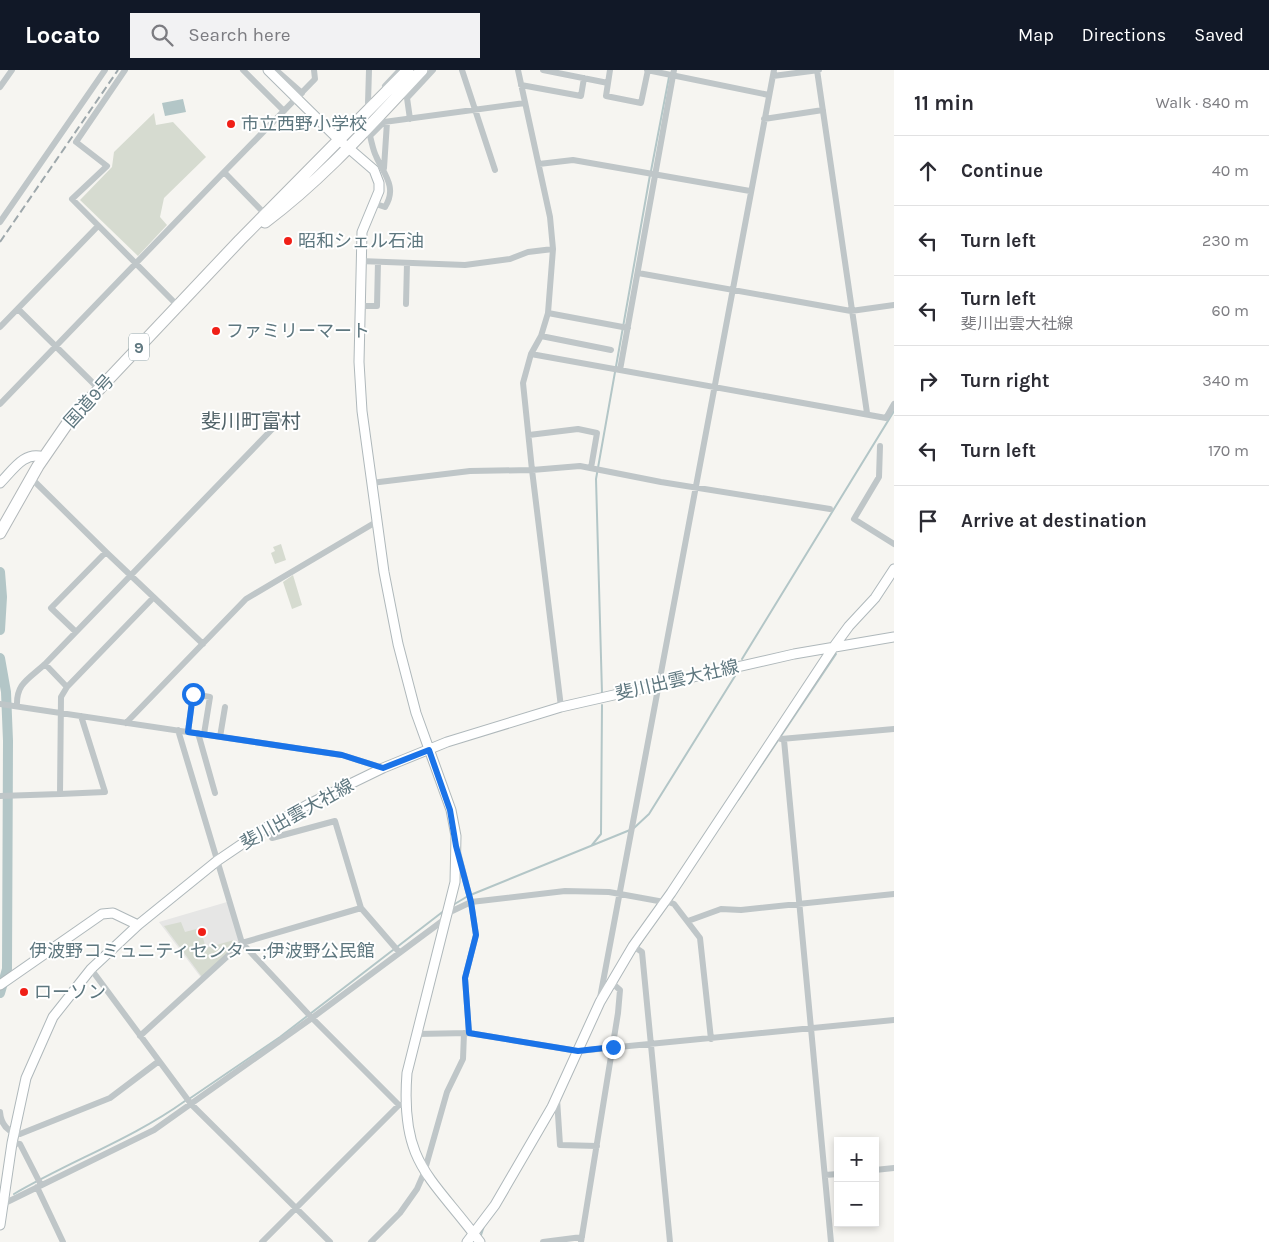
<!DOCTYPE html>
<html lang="en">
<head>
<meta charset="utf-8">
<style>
	:root { --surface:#fff; --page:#f2f2f3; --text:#2b2b33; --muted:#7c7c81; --line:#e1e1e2; --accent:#111827 }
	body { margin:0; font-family:Karla,"Noto Sans JP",sans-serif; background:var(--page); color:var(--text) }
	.controls { position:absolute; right:15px; bottom:15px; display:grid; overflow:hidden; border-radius:0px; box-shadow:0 2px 8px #0003 }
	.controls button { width:45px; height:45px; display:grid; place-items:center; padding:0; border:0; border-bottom:1px solid var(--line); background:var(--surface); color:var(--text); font:25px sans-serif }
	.stop { position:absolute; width:15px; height:15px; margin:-11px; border:4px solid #1a73e8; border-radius:50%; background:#fff }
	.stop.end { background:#1a73e8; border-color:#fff; box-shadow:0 1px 5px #0008 }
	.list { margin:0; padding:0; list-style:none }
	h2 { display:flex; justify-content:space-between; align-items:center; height:65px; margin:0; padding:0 20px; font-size:21px }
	h2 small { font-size:16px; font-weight:400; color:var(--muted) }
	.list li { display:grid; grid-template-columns:32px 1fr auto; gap:15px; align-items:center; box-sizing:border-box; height:70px; padding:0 20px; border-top:1px solid var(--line) }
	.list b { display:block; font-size:19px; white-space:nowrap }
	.list p { margin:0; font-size:16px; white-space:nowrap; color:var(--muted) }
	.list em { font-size:16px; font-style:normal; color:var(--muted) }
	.icon { flex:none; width:28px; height:28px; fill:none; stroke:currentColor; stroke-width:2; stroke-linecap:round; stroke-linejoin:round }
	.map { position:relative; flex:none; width:894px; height:1172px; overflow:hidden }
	header { display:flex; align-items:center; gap:30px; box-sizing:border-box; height:70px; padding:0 25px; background:var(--accent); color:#fff }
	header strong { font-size:24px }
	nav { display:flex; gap:28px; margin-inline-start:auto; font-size:18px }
	.search { width:350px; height:45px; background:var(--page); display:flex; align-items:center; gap:12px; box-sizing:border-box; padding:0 18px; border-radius:0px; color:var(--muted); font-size:19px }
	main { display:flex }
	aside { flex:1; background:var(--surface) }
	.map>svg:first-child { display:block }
</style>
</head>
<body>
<header>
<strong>Locato</strong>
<div class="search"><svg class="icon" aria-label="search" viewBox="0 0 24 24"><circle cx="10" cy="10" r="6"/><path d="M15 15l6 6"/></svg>Search here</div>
<nav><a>Map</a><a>Directions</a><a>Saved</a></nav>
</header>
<main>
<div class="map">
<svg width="894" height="1172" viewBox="0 0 894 1172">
	<rect width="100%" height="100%" fill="#f6f5f1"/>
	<path fill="#e6e6e5" d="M 227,832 L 241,873 L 202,909 L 159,852 Z"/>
	<path fill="#d6dbd0" d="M 154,43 L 156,55 L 173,52 L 206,87 L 164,128 L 160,147 L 167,155 L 138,186 L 80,130 L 112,97 L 114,82 Z
		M 281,474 L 286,490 L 275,494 L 271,483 L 275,481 L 273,477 Z
		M 293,505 L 302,535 L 292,539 L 283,512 Z
		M 181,852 L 185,862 L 200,858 L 206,878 L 234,870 L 239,875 L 202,907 L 164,856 Z"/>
	<path fill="#b3c6c7" d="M 183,29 L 186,42 L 165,46 L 162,33 Z"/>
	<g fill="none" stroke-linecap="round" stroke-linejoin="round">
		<path stroke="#b3c6c7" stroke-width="2" d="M 651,101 L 669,7
			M 742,589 L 894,341
			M 602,623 L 596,409 L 650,105
			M 738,730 L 836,584
			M 634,758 L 649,744 L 735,606
			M 592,775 L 601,764 L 602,635
			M 453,835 L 468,826 L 630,760
			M 397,877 L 445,840
			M 638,877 L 645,866
			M 189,1029 L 280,967 L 393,880
			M 14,1124 C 70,1091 132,1069 185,1031
			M 480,1168 L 484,1156"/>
		<path stroke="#b3c6c7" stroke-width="10" d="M 0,502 L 2,527 L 0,560
			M 0,588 L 6,622 L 8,671 L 7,899 L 0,923"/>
		<defs>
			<path id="secondary" d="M 268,0 L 338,69 L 374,100 L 379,113 L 379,121 L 362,162 L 359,292 L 362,341 L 384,502 L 398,574 L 416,643 L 451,740 L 456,766 L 455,812 L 407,1003 C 400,1094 431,1106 480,1172
				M 0,413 C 13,400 24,381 43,387
				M 0,915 L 102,844 L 113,843 L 138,855
				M 0,1155 L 12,1073 L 26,1008 L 53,947 L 91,899 L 138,855 L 217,791 L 267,757 L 309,734 L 383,698 L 447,672 L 561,637 L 794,584 L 894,567
				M 467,1172 L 495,1135 L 552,1037 L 600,932 L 633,876 L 671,823 L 835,575 L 849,556 L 875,528 L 894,499"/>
			<path id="highway" d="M 265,152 C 324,108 372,53 422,0
				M 0,463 L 38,396 L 69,351 L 240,170 L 408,0"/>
		</defs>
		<use href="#secondary" stroke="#afb8bb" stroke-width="11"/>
		<use href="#highway" stroke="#b2b8ba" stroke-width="13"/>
		<path stroke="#bfc6c8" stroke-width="6" d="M 125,0 L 76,72 L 107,96 L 72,129 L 177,235
			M 243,0 L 284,41
			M 276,0 L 302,23
			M 462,0 L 495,100
			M 518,0 L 550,147 L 553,179 L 548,243 L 541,266 L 531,284 L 523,313 L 532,400 L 561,637
			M 543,0 L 608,13
			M 610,0 L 606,26 L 641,33 L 648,0
			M 647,0 L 769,25
			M 817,0 L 867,343
			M 773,6 L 819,0
			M 417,13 L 421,13 L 433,0
			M 521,15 L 581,26 L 584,8
			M 385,16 L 400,0
			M 0,17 L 12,0
			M 368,33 L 369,0
			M 410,49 L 407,28 L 421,13
			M 764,49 L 823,40
			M 539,94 L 573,90 L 750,121
			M 384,98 L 387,52
			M 373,133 L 385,137 C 398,117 383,103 376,86 C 373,80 372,73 370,66 L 384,52 L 525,33
			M 265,144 L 224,102 L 315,9 L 314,0
			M 0,152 L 105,0
			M 360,191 L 465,195 L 510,189 L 528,182 L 553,179
			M 638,203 L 851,241 L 894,235
			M 406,234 L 407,193
			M 359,236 L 377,236 L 378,192
			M 18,239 L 99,319
			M 548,243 L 628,258
			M 0,257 L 98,156
			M 541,266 L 611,280
			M 531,284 L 886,348 L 894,334
			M 620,300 L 674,0
			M 0,334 L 224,102
			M 529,365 L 578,359 L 597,363 L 591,398
			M 880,376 L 879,407 L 854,449 L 894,474
			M 31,408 L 106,482
			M 371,413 L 470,401 L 532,400 L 580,396 L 661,412 L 830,439
			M 76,562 L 51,538 L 106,482 L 203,574
			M 67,617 L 45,594 L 280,351
			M 0,634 L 342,685 L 383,698
			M 17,636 C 16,613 29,609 45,594
			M 126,653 L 246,529 L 376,452
			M 178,660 L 242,873 L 312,948 L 399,1035 L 404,1035
			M 188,662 L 193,624 L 210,627 L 204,664
			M 198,663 L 215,723
			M 220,667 L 225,637
			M 781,669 L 894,659
			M 784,670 L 831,1172
			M 60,724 L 105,722 L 81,646
			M 0,726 L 60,724 L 61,627 L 67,617 L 153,528
			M 267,757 L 272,768 L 335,751 L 361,838 L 399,882
			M 458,782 L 471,832 L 476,865 L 465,908 L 469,963
			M 666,831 L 674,834 L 700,868 L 711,969
			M 448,843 L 471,832 L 565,821 L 609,822 L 664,832
			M 688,851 L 721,839 L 741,840 L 894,824
			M 633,876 L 642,882 L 670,1172
			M 91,899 L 191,1034 L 330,1172
			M 600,928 L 774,0
			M 416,964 L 469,963 L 578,981 L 894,950
			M 140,966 L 242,873 L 361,838
			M 557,1029 L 560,1075 L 597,1076
			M 0,1042 C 1,1054 7,1062 20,1064 L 110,1028 L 159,991
			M 12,1073 L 20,1074 L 41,1115
			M 875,1100 L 894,1098
			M 825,1105 L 838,1104
			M 37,1117 L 63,1172
			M 1,1135 L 154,1060 L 312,948 L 445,849
			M 262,1172 L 399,1035
			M 371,1172 L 400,1143 L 417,1119 L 424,1103 L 447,1022 L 463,989 L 464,963
			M 543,1172 L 582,1167
			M 581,1172 L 618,943 L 620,920 L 612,913"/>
		<use href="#secondary" stroke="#fff" stroke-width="9"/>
		<use href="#highway" stroke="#fff" stroke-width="11"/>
		<path stroke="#9ea8ac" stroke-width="2" stroke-dasharray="8 4" stroke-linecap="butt" d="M 0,172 L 118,0"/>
	</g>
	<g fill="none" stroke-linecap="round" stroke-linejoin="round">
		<path stroke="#1a73e8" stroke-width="6" d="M 193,624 L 188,662 L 342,685 L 383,698 L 429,680 L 450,740 L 456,776 L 471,832 L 476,865 L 465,908 L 469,963 L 578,981 L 613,977"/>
	</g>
	<g fill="#f01f17" stroke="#fff" stroke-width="2">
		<circle cx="231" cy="54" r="5"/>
		<circle cx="288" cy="171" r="5"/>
		<circle cx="216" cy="261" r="5"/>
		<circle cx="202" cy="862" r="5"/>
		<circle cx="24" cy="922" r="5"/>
	</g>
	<g text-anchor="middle" stroke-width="4" stroke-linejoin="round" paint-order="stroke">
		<rect fill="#fff" stroke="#8ea0a5" stroke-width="1" x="129" y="263.5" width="20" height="27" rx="4"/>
		<g font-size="16" font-weight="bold" fill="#5e777f">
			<text x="139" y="283">9</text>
		</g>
		<g font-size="18" fill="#5e777f" stroke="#fff" text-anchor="start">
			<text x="241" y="60">市立西野小学校</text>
			<text x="298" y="177">昭和シェル石油</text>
			<text x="226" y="267">ファミリーマート</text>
			<text x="202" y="887" text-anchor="middle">伊波野コミュニティセンター;伊波野公民館</text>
			<text x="34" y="928">ローソン</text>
		</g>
		<g font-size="18" fill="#5e777f" stroke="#fff">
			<text transform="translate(89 331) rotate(-48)" y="6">国道9号</text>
			<text transform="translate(677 610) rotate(-13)" y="6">斐川出雲大社線</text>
			<text transform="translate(297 744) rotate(-29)" y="6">斐川出雲大社線</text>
		</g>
		<g font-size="20" fill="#516369" stroke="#fff">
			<text x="251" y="358">斐川町富村</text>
		</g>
	</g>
</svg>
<div class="controls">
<button>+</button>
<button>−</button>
</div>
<div class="stop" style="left:193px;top:624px"></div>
<div class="stop end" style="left:613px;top:977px"></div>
</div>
<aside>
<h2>11 min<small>Walk · 840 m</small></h2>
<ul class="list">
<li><svg class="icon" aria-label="ahead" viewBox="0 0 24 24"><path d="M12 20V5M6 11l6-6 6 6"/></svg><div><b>Continue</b></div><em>40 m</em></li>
<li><svg class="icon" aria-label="left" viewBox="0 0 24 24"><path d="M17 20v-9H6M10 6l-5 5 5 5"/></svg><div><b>Turn left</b></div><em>230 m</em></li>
<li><svg class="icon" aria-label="left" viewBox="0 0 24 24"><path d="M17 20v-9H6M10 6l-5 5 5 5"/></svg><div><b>Turn left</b><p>斐川出雲大社線</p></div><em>60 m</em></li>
<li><svg class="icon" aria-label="right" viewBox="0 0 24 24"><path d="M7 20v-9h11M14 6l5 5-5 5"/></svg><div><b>Turn right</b></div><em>340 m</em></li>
<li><svg class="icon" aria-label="left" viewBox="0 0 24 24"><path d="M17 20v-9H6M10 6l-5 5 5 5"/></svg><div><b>Turn left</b></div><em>170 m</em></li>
<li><svg class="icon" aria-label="arrive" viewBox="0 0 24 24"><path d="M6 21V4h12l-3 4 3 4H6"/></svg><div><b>Arrive at destination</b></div></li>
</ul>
</aside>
</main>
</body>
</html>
